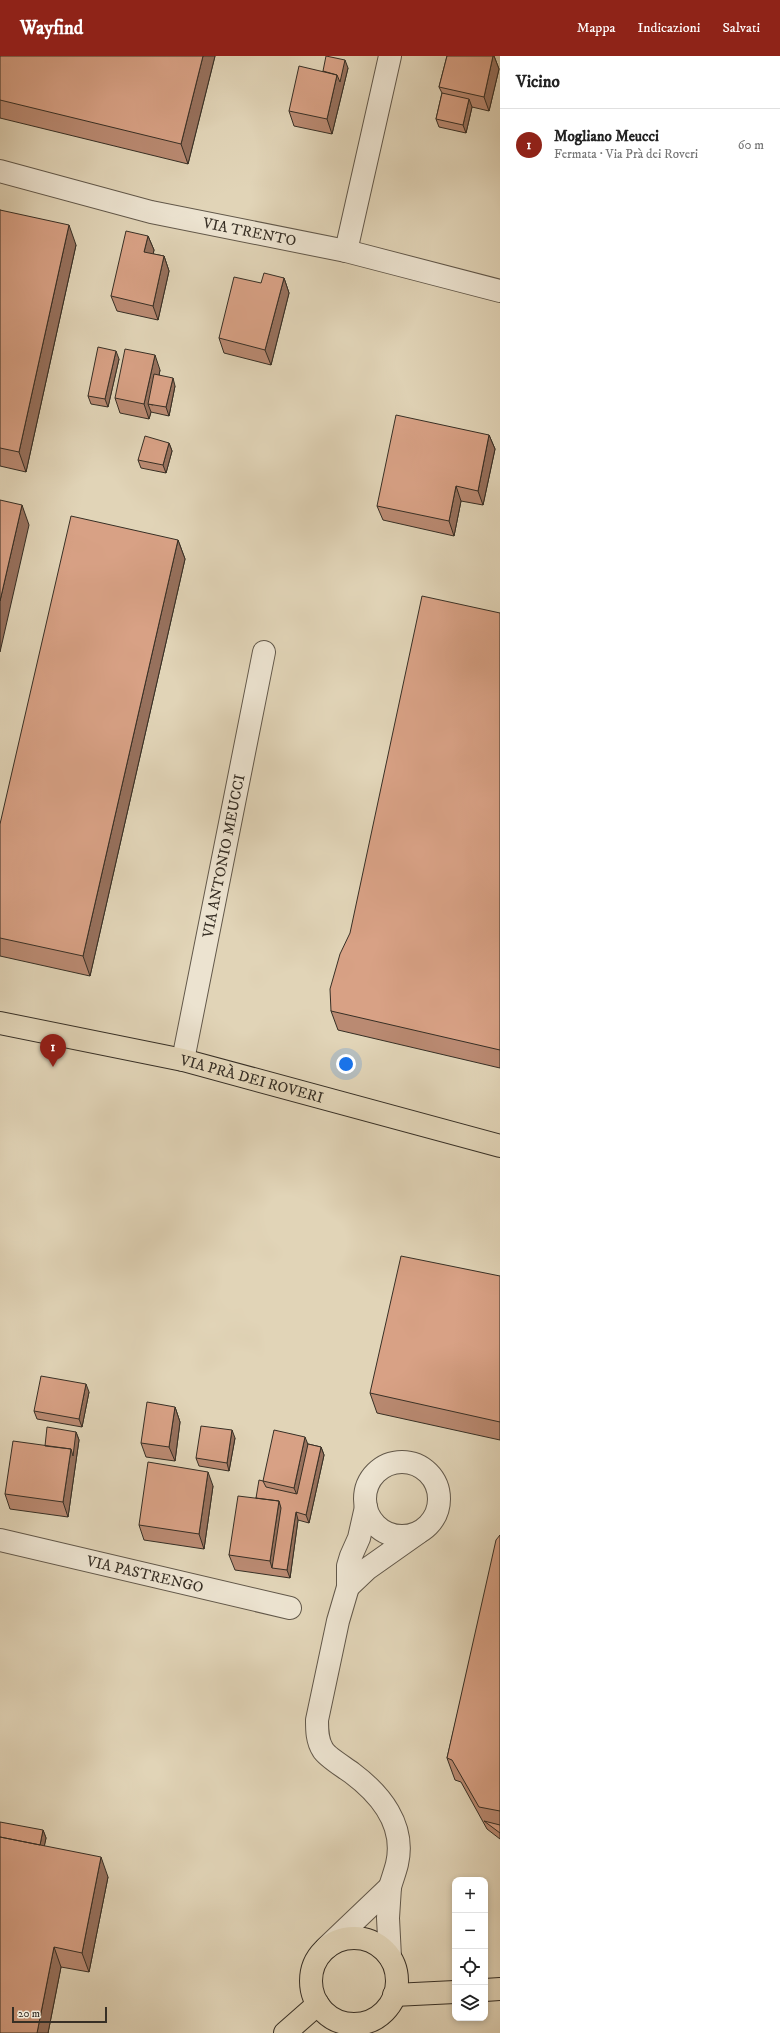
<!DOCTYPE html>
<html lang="it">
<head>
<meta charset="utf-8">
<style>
	:root { --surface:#fff; --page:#f6f6f6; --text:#222; --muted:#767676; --line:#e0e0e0; --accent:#8f2418 }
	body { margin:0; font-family:"IM FELL DW Pica",serif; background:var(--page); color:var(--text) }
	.controls { position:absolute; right:12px; bottom:12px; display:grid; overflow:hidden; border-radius:8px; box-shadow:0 2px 6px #0003 }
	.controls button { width:36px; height:36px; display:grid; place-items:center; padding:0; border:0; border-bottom:1px solid var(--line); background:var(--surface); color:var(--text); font:20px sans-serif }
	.scale { position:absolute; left:12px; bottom:10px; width:95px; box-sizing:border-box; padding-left:4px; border:2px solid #372f25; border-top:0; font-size:11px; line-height:14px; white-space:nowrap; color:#372f25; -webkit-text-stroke:3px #ece3d0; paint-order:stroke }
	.you { position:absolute; left:346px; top:1008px; width:14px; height:14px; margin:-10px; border:3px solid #fff; border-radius:50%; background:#1a73e8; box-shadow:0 0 0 6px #1a73e833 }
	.badge { display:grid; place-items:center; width:26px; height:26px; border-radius:50%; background:var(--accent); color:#fff; font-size:13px; font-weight:700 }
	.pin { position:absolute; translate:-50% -33px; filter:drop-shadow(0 1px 2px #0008) }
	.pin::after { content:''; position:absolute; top:21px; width:14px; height:12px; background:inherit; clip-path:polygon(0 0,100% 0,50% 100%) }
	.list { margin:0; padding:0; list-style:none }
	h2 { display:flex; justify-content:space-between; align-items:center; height:52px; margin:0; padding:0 16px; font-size:17px }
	h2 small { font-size:13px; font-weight:400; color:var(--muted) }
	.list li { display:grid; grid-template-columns:26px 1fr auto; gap:12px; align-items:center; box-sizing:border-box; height:72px; padding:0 16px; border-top:1px solid var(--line) }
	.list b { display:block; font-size:15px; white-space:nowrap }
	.list p { margin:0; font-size:13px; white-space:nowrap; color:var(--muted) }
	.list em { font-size:13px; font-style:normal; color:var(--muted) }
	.icon { flex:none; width:22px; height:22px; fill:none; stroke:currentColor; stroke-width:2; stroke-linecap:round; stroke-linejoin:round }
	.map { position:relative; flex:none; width:500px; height:1977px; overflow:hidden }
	header { display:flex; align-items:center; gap:24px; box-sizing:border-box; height:56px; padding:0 20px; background:var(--accent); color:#fff }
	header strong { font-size:19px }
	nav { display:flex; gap:22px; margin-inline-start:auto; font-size:14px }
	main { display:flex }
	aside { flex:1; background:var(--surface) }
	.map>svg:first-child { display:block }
</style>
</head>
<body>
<header>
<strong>Wayfind</strong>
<nav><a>Mappa</a><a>Indicazioni</a><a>Salvati</a></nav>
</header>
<main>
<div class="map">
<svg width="500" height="1977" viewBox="0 0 500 1977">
	<rect width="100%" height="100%" fill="#e1d4b7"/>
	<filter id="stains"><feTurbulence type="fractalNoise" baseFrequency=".005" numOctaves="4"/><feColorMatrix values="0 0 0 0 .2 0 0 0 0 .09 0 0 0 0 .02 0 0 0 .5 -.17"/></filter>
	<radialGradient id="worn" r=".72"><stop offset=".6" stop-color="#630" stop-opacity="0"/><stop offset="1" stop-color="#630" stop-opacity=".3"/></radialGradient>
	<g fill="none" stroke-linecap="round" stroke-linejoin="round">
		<defs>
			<g id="minor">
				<path id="s1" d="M 0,115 L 151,156 L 346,195 L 500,235"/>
				<path d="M 346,195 L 390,0"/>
				<path id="s2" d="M 183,1004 L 264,596"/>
				<circle cx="402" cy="1443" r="37"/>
				<path d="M 366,1451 L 359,1482 L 351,1500 L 348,1510 L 348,1531 L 367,1513 L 418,1477"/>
				<path id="s3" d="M 0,1484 L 290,1552"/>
				<path d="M 348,1531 L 338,1565 L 317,1664 C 317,1674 317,1685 323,1694 C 327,1701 344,1711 352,1717 C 380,1738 406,1769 397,1808 C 395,1816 392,1824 390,1831"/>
				<path d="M 326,1892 L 390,1831 L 388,1862 L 390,1901"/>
			</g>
			<g id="major">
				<path id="s4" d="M 0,967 L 183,1004 L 500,1090"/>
				<circle cx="354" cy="1925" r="43"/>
				<path d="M 485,1934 L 500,1933"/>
				<path d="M 394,1939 L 455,1936"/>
				<path d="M 285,1977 L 318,1948"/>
			</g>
		</defs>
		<use href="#minor" stroke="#62584a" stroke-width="24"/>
		<use href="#major" stroke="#372f25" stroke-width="24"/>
		<use href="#minor" stroke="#ece3d0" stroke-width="22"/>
		<use href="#major" stroke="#e1d4b7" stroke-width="22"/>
	</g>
	<path fill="#ba8a72" stroke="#372f25" d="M 0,0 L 215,0 L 188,108 L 0,62 Z
		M 447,0 L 494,0 L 499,13 L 489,55 L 472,51 L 466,77 L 439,71 L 436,63 L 442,37 L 439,31 Z
		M 348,12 L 332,78 L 294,70 L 289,55 L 323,15 Z
		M 0,154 L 76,189 L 26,416 L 0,410 Z
		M 148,180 L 154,194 L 153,198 L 164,200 L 169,215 L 158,264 L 117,255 L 111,240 Z
		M 284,222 L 289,237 L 271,309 L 224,297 L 219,282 L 261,227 Z
		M 119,303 L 108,351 L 91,348 L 88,340 Z
		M 160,314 L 159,319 L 175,330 L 169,360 L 151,356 L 149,363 L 120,357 L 115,342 Z
		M 489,379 L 495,393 L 483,449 L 461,445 L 454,480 L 383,464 L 377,450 Z
		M 169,387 L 172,395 L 166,417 L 141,412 L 138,404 Z
		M 178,484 L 185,503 L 90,920 L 0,900 L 0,768 Z
		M 500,557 L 500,1012 L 338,974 L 331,955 Z
		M 500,1220 L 500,1384 L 377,1357 L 370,1337 Z
		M 89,1336 L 82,1371 L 37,1363 L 34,1355 Z
		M 175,1351 L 180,1366 L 175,1405 L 146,1401 L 141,1387 Z
		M 76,1376 L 79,1384 L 68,1461 L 10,1453 L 5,1438 L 45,1390 Z
		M 235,1382 L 229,1415 L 199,1410 L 196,1402 Z
		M 308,1388 L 321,1391 L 324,1399 L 309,1467 L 298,1464 L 290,1522 L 235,1514 L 229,1499 L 256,1442 L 263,1425 Z
		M 213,1430 L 204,1493 L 144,1484 L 139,1469 Z
		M 500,1479 L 500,1783 L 487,1773 L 461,1726 L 455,1724 L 447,1702 Z
		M 43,1774 L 46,1782 L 44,1790 L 108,1821 L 89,1916 L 61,1911 L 48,1977 Z"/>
	<path fill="#97715d" stroke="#372f25" d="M 203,0 L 215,0 L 188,108 L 181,88 Z
		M 493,0 L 494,0 L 499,13 L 489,55 L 484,41 Z
		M 345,4 L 348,12 L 332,78 L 327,63 L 337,19 Z
		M 469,43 L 472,51 L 466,77 L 463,69 Z
		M 69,169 L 76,189 L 26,416 L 19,396 Z
		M 148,180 L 154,194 L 150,211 L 144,196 Z
		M 164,200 L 169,215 L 158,264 L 153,250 Z
		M 284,222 L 289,237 L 271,309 L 265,294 Z
		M 116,295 L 119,303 L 108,351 L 105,343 Z
		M 155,299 L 160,314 L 153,349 L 148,348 L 151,356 L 149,363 L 144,348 Z
		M 173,322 L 175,330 L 169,360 L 166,351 Z
		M 489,379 L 495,393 L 483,449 L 478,435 Z
		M 169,387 L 172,395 L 166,417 L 163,409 Z
		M 456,430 L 461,445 L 454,480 L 449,465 Z
		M 22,449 L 29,469 L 0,596 L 0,545 Z
		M 178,484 L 185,503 L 90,920 L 83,900 Z
		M 86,1328 L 89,1336 L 82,1371 L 79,1363 Z
		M 175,1351 L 180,1366 L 175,1405 L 169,1391 Z
		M 232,1374 L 235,1382 L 229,1415 L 227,1407 Z
		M 76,1376 L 79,1384 L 68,1461 L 63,1446 L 71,1393 Z
		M 305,1381 L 311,1396 L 300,1446 L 294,1432 Z
		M 321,1391 L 324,1399 L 309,1467 L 306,1459 Z
		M 208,1416 L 213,1430 L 204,1493 L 199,1478 Z
		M 279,1445 L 284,1460 L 272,1512 L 270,1505 Z
		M 296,1456 L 298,1464 L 290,1522 L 287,1514 Z
		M 43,1774 L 46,1782 L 41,1807 L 38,1799 Z
		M 101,1801 L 108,1821 L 89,1916 L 82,1897 Z
		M 54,1891 L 61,1911 L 48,1977 L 37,1977 Z"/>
	<path fill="#d8a185" stroke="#372f25" d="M 0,0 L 203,0 L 181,88 L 0,44 Z
		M 326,0 L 345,4 L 340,26 L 337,19 L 323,15 Z
		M 447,0 L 493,0 L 484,41 L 439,31 Z
		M 299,10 L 337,19 L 327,63 L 289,55 Z
		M 442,37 L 469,43 L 463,69 L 436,63 Z
		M 0,154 L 69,169 L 19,396 L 0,392 Z
		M 126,175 L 148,180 L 144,196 L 164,200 L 153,250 L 111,240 Z
		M 264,217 L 284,222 L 265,294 L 219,282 L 234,221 L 261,227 Z
		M 98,291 L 116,295 L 105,343 L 88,340 Z
		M 125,293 L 155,299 L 144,348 L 115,342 Z
		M 154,318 L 173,322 L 166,351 L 148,348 Z
		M 396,359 L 489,379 L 478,435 L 456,430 L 449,465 L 377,450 Z
		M 145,380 L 169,387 L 163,409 L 138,404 Z
		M 0,444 L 22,449 L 0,545 Z
		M 71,460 L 178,484 L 83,900 L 0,882 L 0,768 Z
		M 422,540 L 500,557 L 500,994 L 331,955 L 330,933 L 340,898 L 350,877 Z
		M 401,1200 L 500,1220 L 500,1366 L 370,1337 Z
		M 41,1320 L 86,1328 L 79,1363 L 34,1355 Z
		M 147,1346 L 175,1351 L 169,1391 L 141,1387 Z
		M 201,1370 L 232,1374 L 227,1407 L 196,1402 Z
		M 47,1371 L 76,1376 L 73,1400 L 71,1393 L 45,1390 Z
		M 274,1374 L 305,1381 L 294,1432 L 263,1425 Z
		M 13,1385 L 71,1393 L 63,1446 L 5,1438 Z
		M 308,1388 L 321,1391 L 306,1459 L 296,1456 L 287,1514 L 272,1512 L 281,1452 L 279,1445 L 256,1442 L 259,1424 L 263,1425 L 266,1431 L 297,1438 Z
		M 148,1406 L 208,1416 L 199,1478 L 139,1469 Z
		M 238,1440 L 279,1445 L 270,1505 L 229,1499 Z
		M 500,1479 L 500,1755 L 479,1751 L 452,1704 L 447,1702 L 496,1484 Z
		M 484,1765 L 500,1769 L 500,1777 Z
		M 0,1766 L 43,1774 L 40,1789 L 0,1781 Z
		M 0,1781 L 101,1801 L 82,1897 L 54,1891 L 37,1977 L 0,1977 Z"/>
	<g text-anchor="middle" stroke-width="3" stroke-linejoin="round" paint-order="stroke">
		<g font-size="15" fill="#372f25" stroke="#ece3d0">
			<text dy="5" stroke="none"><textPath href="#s1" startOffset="257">VIA TRENTO</textPath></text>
			<text dy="5" stroke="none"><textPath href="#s2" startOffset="208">VIA ANTONIO MEUCCI</textPath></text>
			<text dy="5" stroke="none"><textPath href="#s4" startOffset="258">VIA PRÀ DEI ROVERI</textPath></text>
			<text dy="5" stroke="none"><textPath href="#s3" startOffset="149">VIA PASTRENGO</textPath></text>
		</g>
	</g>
	<rect width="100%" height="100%" filter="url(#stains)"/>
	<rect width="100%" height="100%" fill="url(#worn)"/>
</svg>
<div class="controls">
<button>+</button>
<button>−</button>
<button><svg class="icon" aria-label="locate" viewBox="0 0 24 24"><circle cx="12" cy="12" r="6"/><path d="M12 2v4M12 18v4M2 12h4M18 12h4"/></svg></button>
<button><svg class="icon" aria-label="layers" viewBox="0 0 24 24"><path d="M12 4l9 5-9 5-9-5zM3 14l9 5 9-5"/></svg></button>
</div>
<div class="scale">20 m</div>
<div class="you"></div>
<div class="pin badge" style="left:53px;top:1011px">1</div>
</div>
<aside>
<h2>Vicino<small></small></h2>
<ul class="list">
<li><span class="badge">1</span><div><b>Mogliano Meucci</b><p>Fermata · Via Prà dei Roveri</p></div><em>60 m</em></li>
</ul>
</aside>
</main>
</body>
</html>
